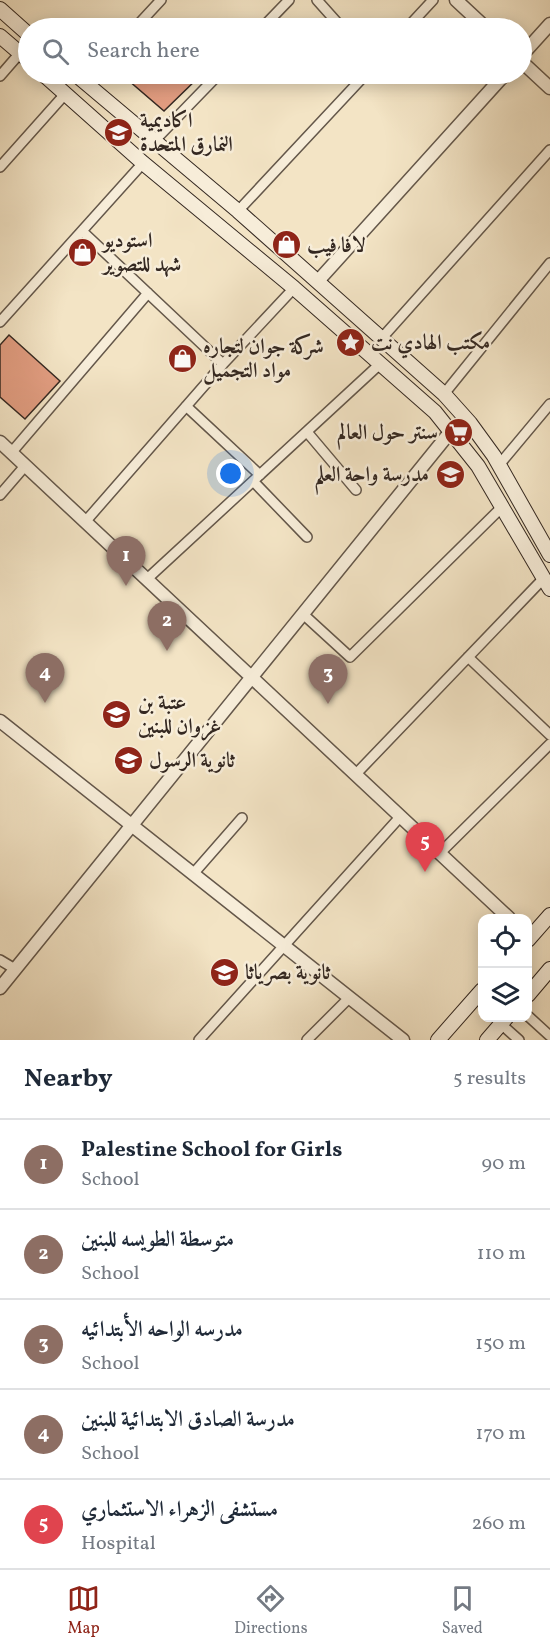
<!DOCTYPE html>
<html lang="en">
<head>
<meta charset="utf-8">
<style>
	:root { --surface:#fff; --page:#f6f6f7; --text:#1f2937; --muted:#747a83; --line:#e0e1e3; --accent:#8f2418 }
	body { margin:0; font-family:Vollkorn,Amiri,serif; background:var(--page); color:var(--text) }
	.controls { position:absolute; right:18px; bottom:18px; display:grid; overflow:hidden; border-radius:12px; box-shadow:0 3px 15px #0003 }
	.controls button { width:54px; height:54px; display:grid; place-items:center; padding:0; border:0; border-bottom:2px solid var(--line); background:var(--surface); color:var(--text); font:30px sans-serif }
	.you { position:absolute; left:231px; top:474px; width:21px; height:21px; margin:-15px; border:4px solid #fff; border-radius:50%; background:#1a73e8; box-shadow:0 0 0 9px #1a73e833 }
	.badge { display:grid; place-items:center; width:39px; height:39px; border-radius:50%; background:var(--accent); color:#fff; font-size:20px; font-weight:700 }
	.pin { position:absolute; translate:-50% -50px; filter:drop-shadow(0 2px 3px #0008) }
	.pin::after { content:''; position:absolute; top:32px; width:21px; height:18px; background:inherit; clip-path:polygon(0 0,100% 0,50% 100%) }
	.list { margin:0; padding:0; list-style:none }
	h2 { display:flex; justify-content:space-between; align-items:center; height:78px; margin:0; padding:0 24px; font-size:26px }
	h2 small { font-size:20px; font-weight:400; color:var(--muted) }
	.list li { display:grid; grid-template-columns:39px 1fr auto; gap:18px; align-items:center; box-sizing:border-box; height:90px; padding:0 24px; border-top:2px solid var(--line) }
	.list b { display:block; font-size:22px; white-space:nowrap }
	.list p { margin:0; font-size:20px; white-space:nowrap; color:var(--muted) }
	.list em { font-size:20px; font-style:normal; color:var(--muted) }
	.icon { flex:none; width:33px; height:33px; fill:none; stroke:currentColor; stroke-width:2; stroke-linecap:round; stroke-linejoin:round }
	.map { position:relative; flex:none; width:550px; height:1040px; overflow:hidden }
	.search { position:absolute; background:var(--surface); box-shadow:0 3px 15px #0003; left:18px; right:18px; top:18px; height:66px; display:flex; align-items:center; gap:15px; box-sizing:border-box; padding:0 21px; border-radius:33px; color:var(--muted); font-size:22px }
	.sheet { height:528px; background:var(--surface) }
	nav { display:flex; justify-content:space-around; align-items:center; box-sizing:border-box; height:84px; border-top:2px solid var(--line); background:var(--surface); font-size:16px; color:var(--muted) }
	nav a { display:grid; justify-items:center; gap:3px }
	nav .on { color:var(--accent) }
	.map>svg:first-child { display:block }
</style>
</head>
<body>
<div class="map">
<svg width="550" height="1040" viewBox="0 0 550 1040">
	<rect width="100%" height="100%" fill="#f3e4c5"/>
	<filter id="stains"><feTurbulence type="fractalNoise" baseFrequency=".00333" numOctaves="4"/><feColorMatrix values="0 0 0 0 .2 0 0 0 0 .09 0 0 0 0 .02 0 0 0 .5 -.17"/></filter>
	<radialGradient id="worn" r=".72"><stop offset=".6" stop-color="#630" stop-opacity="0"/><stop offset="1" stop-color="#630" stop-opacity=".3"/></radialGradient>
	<path fill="#e29d81" stroke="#342821" stroke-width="1.5" d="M 121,74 L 202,74 L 164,111 Z
		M 9,335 L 60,381 L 25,419 L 0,397 L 0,345 Z"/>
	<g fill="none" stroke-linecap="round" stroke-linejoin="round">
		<defs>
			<path id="minor" d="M 317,0 L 342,28
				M 135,28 L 161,0
				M 262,28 L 289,0
				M 407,28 L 433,0
				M 0,76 L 20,53
				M 155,140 L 219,74
				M 0,167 L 66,93
				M 238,211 L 366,74
				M 82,231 L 223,364
				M 0,322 L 143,163
				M 381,339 L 550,150
				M 444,394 L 550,263
				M 186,406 L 260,475
				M 307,432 L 356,490
				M 11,453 L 148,293
				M 499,465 L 550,404
				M 253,481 L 307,537
				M 0,495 L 25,466
				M 85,522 L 223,364 L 294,288
				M 147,579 L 381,363
				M 303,614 L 350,657 L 501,508
				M 468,657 L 550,735
				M 355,775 L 543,579
				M 439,854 L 550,744
				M 193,874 L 242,818
				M 0,960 L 15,969
				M 528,1016 L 550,1036
				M 501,1024 L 519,1040
				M 199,1040 L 400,817
				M 307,1040 L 349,998"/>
			<path id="tertiary" d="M 456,0 L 486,28
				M 522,55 L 550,24
				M 522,62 L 550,88
				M 318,281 L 505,74
				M 0,442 L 509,918
				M 0,721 L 403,1040
				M 0,988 L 451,431"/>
			<path id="secondary" d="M 0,9 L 28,34
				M 0,36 L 28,60
				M 43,74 L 143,163 L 294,288 L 435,412 L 478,466 L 550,589
				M 75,74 L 238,211 L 444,394 L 470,423 L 494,456 L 550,555
				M 528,940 L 550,915
				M 528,995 L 550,969
				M 438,1040 L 482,990
				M 487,1040 L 507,1017"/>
		</defs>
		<use href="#minor" stroke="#64574a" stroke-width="12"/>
		<use href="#tertiary" stroke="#64574a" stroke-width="15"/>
		<use href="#secondary" stroke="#342821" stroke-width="16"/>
		<use href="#minor" stroke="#f7edd9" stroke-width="9"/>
		<use href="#tertiary" stroke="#f7edd9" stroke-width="12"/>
		<use href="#secondary" stroke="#f7edd9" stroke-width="14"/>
	</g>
	<defs>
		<symbol id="university-disc" viewBox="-11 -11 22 22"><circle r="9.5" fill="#8f2418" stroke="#f7edd9"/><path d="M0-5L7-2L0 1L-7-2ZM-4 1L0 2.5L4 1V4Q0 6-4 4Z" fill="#fff"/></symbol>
		<symbol id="shop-disc" viewBox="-11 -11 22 22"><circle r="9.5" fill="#8f2418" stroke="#f7edd9"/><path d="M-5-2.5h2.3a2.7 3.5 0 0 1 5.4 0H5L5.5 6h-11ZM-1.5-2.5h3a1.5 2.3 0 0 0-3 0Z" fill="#fff"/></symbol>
		<symbol id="sight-disc" viewBox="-11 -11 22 22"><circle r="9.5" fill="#8f2418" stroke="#f7edd9"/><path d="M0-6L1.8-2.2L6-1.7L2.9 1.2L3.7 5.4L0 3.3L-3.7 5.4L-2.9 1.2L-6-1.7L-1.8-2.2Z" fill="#fff"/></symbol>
		<symbol id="supermarket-disc" viewBox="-11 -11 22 22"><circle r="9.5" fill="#8f2418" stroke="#f7edd9"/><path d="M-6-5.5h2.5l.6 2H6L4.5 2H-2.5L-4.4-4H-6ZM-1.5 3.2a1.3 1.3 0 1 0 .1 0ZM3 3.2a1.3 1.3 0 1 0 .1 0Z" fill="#fff"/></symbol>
		<symbol id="school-disc" viewBox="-11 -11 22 22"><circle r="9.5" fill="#8f2418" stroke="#f7edd9"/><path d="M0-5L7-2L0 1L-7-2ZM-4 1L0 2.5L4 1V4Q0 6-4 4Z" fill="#fff"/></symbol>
	</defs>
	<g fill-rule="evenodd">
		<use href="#university-disc" x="102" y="116" width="33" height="33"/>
		<use href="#shop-disc" x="270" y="228" width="33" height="33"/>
		<use href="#shop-disc" x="66" y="236" width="33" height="33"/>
		<use href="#sight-disc" x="334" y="326" width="33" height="33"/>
		<use href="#shop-disc" x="166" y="342" width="33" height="33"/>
		<use href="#supermarket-disc" x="442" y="416" width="33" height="33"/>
		<use href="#school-disc" x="434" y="458" width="33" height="33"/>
		<use href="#school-disc" x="100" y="698" width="33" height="33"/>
		<use href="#school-disc" x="112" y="744" width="33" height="33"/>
		<use href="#school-disc" x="208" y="956" width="33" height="33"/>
	</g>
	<g text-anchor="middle" stroke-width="5" stroke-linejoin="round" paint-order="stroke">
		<g font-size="21" font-weight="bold" fill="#342821" stroke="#f7edd9" text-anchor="start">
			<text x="140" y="127">اكاديمية<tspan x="140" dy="24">النمارق المتحدة</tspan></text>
			<text x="103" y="247">استوديو<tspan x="103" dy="24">شهد للتصوير</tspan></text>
			<text x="307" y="252">لافا فيب</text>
			<text x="371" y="349">مكتب الهادي نت</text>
			<text x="203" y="353">شركة جوان لتجاره<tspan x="203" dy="24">مواد التجميل</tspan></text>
			<text x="438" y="439" text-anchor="end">سنتر حول العالم</text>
			<text x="429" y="481" text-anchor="end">مدرسة واحة العلم</text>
			<text x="138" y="709">عتبة بن<tspan x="138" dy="24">غزوان للبنين</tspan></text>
			<text x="149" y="767">ثانوية الرسول</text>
			<text x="245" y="979">ثانوية بصرياثا</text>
		</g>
	</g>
	<rect width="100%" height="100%" filter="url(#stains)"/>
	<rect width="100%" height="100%" fill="url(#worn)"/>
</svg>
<div class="controls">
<button><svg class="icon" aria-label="locate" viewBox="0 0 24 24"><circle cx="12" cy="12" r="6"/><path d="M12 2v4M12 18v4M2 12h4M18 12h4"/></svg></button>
<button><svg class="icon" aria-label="layers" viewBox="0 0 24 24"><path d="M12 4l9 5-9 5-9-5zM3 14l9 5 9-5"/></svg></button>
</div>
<div class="you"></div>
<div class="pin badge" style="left:126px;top:586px;background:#8d6e63">1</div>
<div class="pin badge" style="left:167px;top:651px;background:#8d6e63">2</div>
<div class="pin badge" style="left:328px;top:704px;background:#8d6e63">3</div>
<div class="pin badge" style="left:45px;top:703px;background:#8d6e63">4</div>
<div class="pin badge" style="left:425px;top:872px;background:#e0444e">5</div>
<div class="search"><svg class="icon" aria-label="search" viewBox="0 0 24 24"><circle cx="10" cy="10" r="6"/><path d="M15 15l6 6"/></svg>Search here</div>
</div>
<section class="sheet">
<h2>Nearby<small>5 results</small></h2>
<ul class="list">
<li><span class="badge" style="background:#8d6e63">1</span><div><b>Palestine School for Girls</b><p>School</p></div><em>90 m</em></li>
<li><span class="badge" style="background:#8d6e63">2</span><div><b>متوسطة الطويسه للبنين</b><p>School</p></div><em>110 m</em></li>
<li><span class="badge" style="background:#8d6e63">3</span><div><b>مدرسه الواحه الأبتدائيه</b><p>School</p></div><em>150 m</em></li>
<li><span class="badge" style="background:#8d6e63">4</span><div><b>مدرسة الصادق الابتدائية للبنين</b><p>School</p></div><em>170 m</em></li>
<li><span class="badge" style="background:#e0444e">5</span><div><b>مستشفى الزهراء الاستثماري</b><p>Hospital</p></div><em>260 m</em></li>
</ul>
</section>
<nav>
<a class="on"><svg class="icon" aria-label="map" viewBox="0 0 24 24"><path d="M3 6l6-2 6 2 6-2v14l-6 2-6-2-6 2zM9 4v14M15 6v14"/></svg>Map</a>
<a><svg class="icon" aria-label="directions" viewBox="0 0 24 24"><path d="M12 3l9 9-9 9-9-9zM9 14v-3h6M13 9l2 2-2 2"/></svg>Directions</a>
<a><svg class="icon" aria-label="saved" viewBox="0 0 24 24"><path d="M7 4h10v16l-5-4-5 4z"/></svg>Saved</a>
</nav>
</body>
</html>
